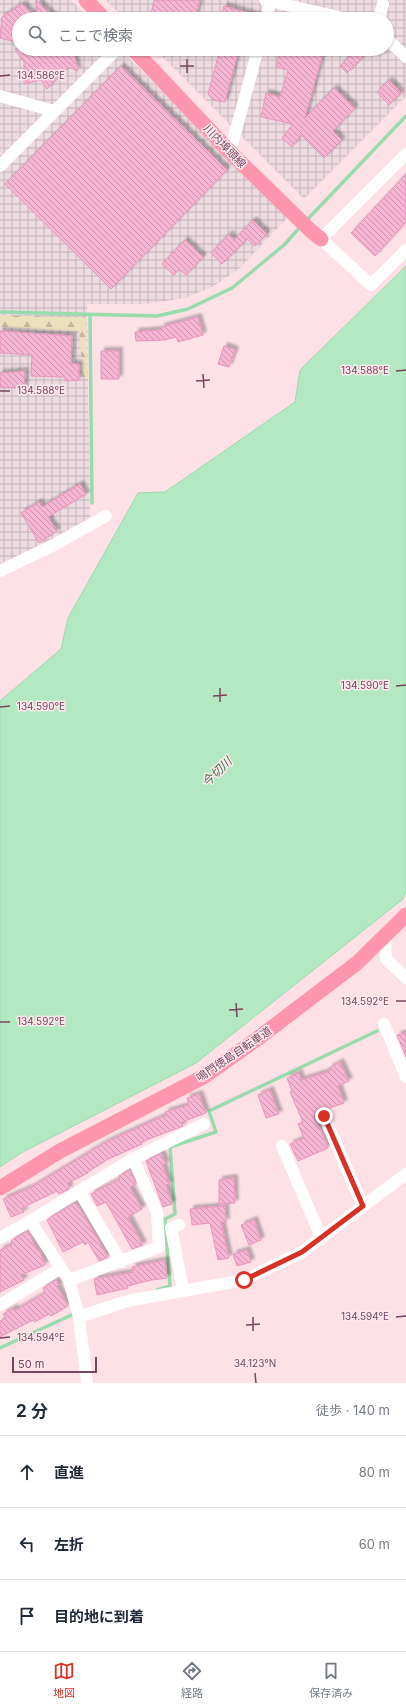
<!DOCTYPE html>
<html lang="ja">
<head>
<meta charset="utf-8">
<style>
	:root { --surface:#fff; --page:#f6f6f7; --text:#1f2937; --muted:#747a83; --line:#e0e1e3; --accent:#d93025 }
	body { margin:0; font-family:Inter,"Noto Sans JP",sans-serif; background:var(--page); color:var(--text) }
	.scale { position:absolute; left:12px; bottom:10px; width:85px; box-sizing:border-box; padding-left:4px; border:2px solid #77455e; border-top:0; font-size:11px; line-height:14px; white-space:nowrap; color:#77455e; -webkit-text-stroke:3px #ffe8ee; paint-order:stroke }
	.stop { position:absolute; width:12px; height:12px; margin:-9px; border:3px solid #d93025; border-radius:50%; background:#fff }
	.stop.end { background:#d93025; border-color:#fff; box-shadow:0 1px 4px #0008 }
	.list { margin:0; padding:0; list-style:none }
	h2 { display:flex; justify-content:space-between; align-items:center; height:52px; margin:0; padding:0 16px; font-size:17px }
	h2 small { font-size:13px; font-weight:400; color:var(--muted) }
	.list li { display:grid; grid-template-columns:26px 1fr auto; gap:12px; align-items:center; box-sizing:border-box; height:72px; padding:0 16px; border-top:1px solid var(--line) }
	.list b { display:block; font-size:15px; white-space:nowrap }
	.list em { font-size:13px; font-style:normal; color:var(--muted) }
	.icon { flex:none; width:22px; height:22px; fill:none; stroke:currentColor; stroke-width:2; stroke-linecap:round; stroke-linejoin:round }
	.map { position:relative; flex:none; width:406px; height:1383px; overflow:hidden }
	.search { position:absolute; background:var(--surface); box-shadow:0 1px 3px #0004; left:12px; right:12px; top:12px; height:44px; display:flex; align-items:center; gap:10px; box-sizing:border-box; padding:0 14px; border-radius:22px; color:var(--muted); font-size:15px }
	.sheet { height:268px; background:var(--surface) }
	nav { display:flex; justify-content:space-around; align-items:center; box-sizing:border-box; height:56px; border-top:1px solid var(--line); background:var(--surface); font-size:11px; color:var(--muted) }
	nav a { display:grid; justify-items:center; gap:2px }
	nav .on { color:var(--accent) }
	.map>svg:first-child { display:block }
</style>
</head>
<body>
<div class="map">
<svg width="406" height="1383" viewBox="0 0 406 1383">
	<defs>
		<pattern id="industrial-grid" width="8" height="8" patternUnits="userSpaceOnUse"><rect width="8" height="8" fill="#ecdce2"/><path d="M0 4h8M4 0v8" fill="none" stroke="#c4b4ba"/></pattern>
		<pattern id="forest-firs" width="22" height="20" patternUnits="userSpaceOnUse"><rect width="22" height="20" fill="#ece0bd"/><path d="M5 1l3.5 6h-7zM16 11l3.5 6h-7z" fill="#c4b79d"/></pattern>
		<pattern id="building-back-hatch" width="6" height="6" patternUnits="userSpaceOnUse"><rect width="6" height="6" fill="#f6b5d3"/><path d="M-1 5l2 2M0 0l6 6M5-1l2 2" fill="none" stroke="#cc95ae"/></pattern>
		<filter id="shadow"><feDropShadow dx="3.5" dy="-3.5" stdDeviation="1" flood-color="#0004"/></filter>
	</defs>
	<rect width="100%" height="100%" fill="#fee0e7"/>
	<path fill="url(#industrial-grid)" d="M 0,0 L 71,0 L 90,19 L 19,19 L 19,49 L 120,49 L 288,217 L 239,269 L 214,286 L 185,298 L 146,304 L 87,304 L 90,518 L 0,567 Z
		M 106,0 L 406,0 L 406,96 L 304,199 L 155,49 L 387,49 L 387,19 L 125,19 Z"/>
	<path fill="url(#forest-firs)" d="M 0,315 L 86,318 L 87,378 L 83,378 L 79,331 L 0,327 Z"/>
	<path fill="#b3e9c2" stroke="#98dbac" d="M 406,266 L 406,891 L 403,899 L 196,1063 L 21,1153 L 0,1167 L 0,701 L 61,649 L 68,618 L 138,493 L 165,492 L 295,402 L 300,370 Z"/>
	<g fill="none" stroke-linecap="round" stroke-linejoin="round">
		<path stroke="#98dbac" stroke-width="3.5" d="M 306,221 L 406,116
			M 0,312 L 157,316 L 188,309 L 232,288 L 284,245 L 301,226
			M 90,315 L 92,503
			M 157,1290 L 170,1286 L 165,1219 L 175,1214 L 170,1147 L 216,1132 L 209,1111 L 377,1031
			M 0,1348 L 76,1313"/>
	</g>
	<path fill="url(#building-back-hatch)" stroke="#ea94bd" filter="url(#shadow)" d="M 36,0 L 57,19 L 38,19 Z
		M 154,0 L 200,0 L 195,19 L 150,19 Z
		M 22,4 L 38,19 L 19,19 L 19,43 L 0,38 L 2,17 Z
		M 224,6 L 259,16 L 259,19 L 220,19 Z
		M 15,49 L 73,49 L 78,71 L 68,67 L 47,89 L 41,80 L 24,84 L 24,62 Z
		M 220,49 L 239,49 L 225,102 L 213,100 L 208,94 Z
		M 280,49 L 324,49 L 305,118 L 334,88 L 355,108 L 333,131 L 342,140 L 324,158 L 301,135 L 292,147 L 282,138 L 293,124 L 261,117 L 266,93 L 280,97 L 288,70 L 276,67 Z
		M 356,49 L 360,49 L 366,54 L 347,73 L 340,66 Z
		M 121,66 L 227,170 L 111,289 L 5,184 Z
		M 389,80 L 401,93 L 389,105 L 377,92 Z
		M 406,174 L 406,222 L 375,256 L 351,233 Z
		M 253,220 L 267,234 L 255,246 L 247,239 L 222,264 L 211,253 L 229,234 L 234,240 Z
		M 185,240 L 203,257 L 186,275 L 179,269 L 174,275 L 162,264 Z
		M 198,317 L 203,335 L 178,342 L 176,337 L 165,340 L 136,341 L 135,332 L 162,330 L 161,327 Z
		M 0,331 L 72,336 L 71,364 L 79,364 L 79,380 L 65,381 L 65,377 L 31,376 L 32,355 L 0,353 Z
		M 224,346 L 235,350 L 229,367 L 218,364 Z
		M 101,351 L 119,351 L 119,379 L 101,379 Z
		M 25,371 L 24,388 L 0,387 L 0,373 Z
		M 80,484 L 86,494 L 48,517 L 57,531 L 39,543 L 21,513 L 39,502 L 42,507 Z
		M 406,1033 L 406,1057 L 397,1035 Z
		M 340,1062 L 349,1081 L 338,1086 L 344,1103 L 327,1109 L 321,1109 L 314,1115 L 328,1148 L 298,1161 L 290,1144 L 304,1138 L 298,1124 L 303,1122 L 290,1092 L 292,1091 L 287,1078 L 299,1073 L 301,1080 L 330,1071 L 329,1068 Z
		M 270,1090 L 279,1114 L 266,1118 L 258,1095 Z
		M 199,1094 L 206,1113 L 182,1122 L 183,1126 L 141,1142 L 142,1144 L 104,1161 L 104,1162 L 87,1172 L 88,1173 L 68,1183 L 69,1189 L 59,1194 L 57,1191 L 22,1208 L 24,1212 L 11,1217 L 3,1199 L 30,1188 L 106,1142 L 166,1115 L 165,1112 L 189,1105 L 187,1098 Z
		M 161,1153 L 166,1164 L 163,1165 L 169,1184 L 166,1185 L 172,1204 L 163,1207 L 146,1161 Z
		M 130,1170 L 136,1184 L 130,1187 L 142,1209 L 128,1217 L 143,1245 L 132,1249 L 106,1202 L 97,1206 L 91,1194 L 120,1179 L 119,1176 Z
		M 234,1178 L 235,1203 L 219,1204 L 219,1180 Z
		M 76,1202 L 108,1257 L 106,1258 L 99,1261 L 88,1242 L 85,1245 L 83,1242 L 63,1252 L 47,1220 Z
		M 225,1206 L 226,1222 L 221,1222 L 229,1258 L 218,1260 L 210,1223 L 192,1225 L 190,1209 Z
		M 254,1220 L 261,1240 L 249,1245 L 241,1225 Z
		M 28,1231 L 37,1250 L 39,1249 L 45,1265 L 21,1275 L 24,1280 L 0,1292 L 0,1250 L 12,1245 L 11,1241 Z
		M 247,1250 L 251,1262 L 237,1266 L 233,1254 Z
		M 165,1260 L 167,1278 L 152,1280 L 127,1286 L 128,1288 L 97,1295 L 94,1279 L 133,1272 L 132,1267 Z
		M 56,1280 L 59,1285 L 57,1286 L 68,1306 L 51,1316 L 49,1314 L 35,1322 L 33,1320 L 0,1337 L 0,1321 L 6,1318 L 3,1314 L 14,1308 L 16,1310 L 45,1293 L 43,1288 Z"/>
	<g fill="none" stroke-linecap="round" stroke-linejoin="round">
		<path stroke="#fff" stroke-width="12" d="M 265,0 L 347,19
			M 266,19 L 271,0
			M 379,19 L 383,4
			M 387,39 L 406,57
			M 0,96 L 54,111
			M 230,152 L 258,49
			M 406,154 L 321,239 L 371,285 L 406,250
			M 0,166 L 117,49
			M 0,571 L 54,545 L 106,516
			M 385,936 L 386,959 L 406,978
			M 384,1024 L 406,1077
			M 324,1116 L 363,1206
			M 282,1146 L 321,1237
			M 79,1191 L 121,1262
			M 30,1221 L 133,1159 L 204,1124
			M 179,1225 L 171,1228 L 183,1290
			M 0,1238 L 30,1221 L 69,1280 L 79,1317 L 87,1383
			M 69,1280 L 159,1247 L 157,1212 L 133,1159
			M 0,1305 L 61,1268
			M 79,1317 L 127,1301 L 244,1280 L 302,1252 L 406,1174"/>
		<path stroke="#ff96af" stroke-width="15" d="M 86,0 L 104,19
			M 133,49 L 230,152 L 311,231 L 321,239
			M 0,1188 L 60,1151 L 205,1076 L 257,1039 L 357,963 L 406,915"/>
	</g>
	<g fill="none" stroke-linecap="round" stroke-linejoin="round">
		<path stroke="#d93025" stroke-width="5" d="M 244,1280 L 302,1252 L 363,1206 L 324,1116"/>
	</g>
	<path fill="none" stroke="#77455e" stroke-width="1.5" d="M 187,59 L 187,73M 180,66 L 194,66M 0,76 L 10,75M 396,371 L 406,370M 203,374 L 204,388M 196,381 L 210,380M 0,391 L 10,391M 396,686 L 406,685M 220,688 L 220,702M 213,696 L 227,695M 0,707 L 10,706M 396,1001 L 406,1001M 236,1003 L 237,1017M 229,1010 L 243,1009M 0,1022 L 10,1022M 253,1317 L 253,1331M 396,1317 L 406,1316M 246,1325 L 260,1324M 0,1338 L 10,1337M 255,1373 L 256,1383"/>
	<g text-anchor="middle" stroke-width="3" stroke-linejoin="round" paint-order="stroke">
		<g font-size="11" fill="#77455e" stroke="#ffe8ee">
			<text transform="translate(225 146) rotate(46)" y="4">川内埠頭線</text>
			<text transform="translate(234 1054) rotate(-34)" y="4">鳴門徳島自転車道</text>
		</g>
		<g font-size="12" font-style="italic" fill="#357649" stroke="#ffe8ee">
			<text transform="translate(217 772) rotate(-44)" y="4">今切川</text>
		</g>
	</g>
	<g font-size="10" text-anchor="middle" fill="#77455e" stroke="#ffe8ee" stroke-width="3" stroke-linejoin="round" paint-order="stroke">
		<text x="41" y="79">134.586°E</text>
		<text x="365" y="374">134.588°E</text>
		<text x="41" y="394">134.588°E</text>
		<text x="365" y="689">134.590°E</text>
		<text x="41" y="710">134.590°E</text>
		<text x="365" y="1005">134.592°E</text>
		<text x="41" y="1025">134.592°E</text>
		<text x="365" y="1320">134.594°E</text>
		<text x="41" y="1341">134.594°E</text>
		<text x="255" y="1367">34.123°N</text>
	</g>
</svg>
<div class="scale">50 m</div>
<div class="stop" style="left:244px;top:1280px"></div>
<div class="stop end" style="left:324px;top:1116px"></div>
<div class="search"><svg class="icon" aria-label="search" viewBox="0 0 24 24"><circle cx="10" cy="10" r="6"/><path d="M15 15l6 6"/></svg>ここで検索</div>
</div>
<section class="sheet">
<h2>2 分<small>徒歩 · 140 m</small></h2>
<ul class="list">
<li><svg class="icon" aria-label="ahead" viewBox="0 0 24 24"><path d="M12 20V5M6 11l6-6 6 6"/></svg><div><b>直進</b></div><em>80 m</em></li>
<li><svg class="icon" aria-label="left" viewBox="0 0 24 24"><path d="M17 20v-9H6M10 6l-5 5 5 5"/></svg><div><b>左折</b></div><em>60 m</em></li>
<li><svg class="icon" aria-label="arrive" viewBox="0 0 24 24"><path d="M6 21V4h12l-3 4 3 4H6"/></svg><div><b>目的地に到着</b></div></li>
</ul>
</section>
<nav>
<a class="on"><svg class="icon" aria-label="map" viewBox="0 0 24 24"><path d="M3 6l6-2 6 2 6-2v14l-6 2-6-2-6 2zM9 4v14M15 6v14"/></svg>地図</a>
<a><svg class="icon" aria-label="directions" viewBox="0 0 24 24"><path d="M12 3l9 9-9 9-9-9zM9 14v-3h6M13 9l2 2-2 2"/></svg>経路</a>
<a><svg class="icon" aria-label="saved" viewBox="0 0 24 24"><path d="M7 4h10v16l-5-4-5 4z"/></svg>保存済み</a>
</nav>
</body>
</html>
